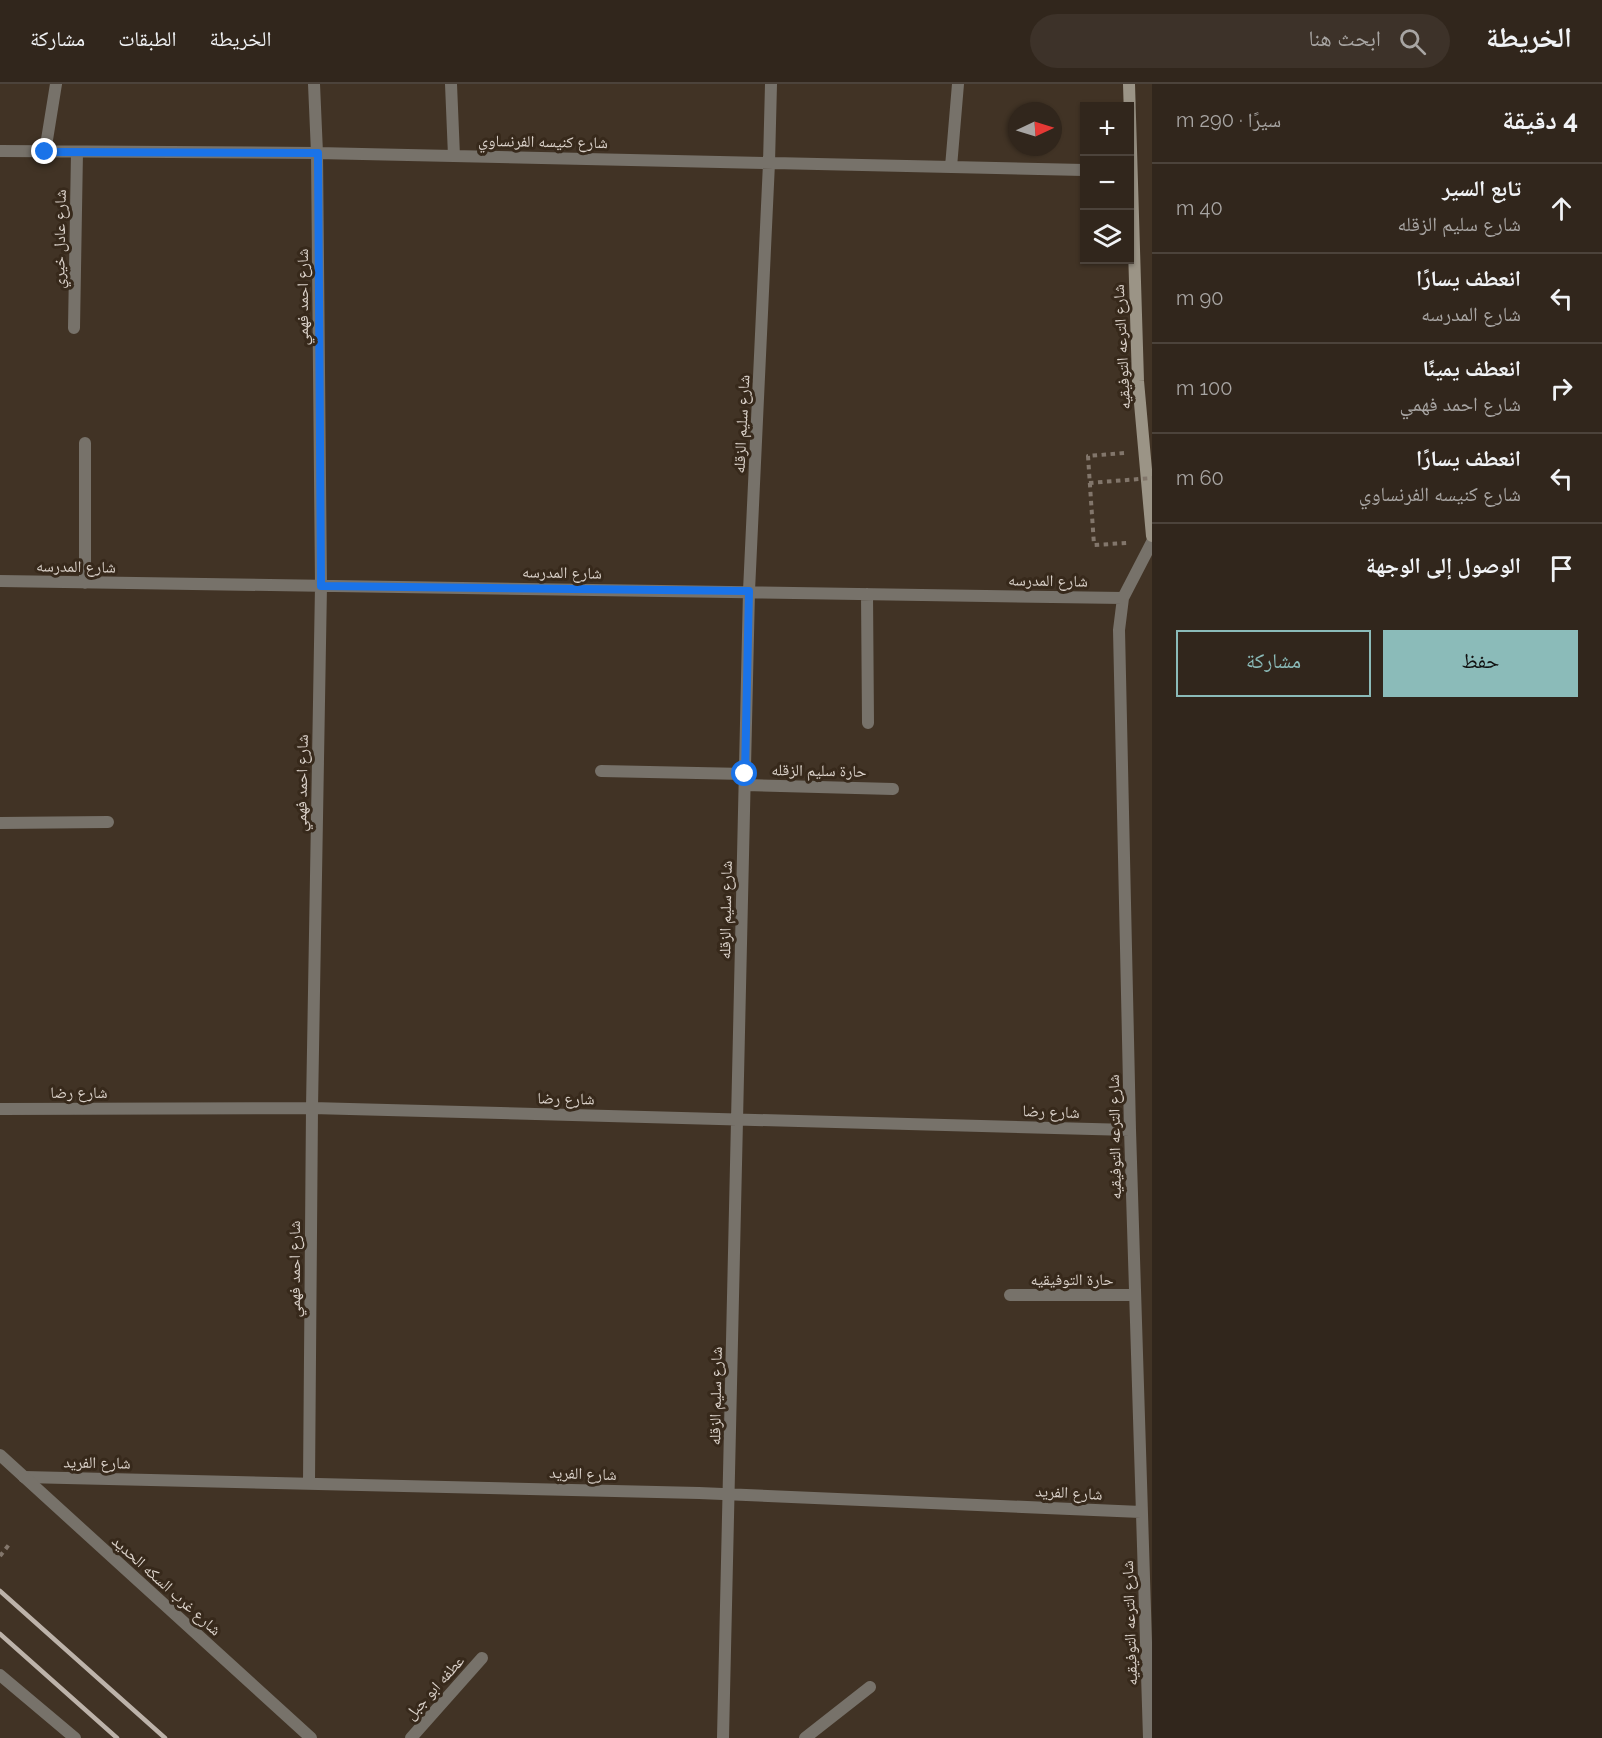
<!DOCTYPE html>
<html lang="ar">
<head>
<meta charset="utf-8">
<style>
	:root { --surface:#31261c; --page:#3d3229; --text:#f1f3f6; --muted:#a8a5a3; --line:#4c433b; --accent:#8bbbb9 }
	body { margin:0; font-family:Raleway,"Noto Naskh Arabic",sans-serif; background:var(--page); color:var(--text); direction:rtl }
	.controls { position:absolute; right:18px; top:18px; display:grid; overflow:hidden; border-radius:0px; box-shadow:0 2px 4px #0004 }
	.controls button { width:54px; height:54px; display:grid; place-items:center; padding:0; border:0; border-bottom:2px solid var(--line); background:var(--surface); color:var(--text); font:30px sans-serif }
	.compass { position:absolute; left:1008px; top:18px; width:54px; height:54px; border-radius:50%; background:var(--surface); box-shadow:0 2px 4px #0004; rotate:86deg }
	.stop { position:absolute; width:18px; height:18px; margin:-14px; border:4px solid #1a73e8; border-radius:50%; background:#fff }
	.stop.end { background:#1a73e8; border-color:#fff; box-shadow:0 2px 6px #0008 }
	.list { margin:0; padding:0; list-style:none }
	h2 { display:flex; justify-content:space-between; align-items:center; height:78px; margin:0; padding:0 24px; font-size:26px }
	h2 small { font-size:20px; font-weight:400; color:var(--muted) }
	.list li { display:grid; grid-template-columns:39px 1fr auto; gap:18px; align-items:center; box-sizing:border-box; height:90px; padding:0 24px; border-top:2px solid var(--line) }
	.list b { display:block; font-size:22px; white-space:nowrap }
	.list p { margin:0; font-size:20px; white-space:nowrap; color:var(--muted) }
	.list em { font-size:20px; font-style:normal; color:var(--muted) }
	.actions { display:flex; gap:12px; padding:18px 24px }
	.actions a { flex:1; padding:14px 0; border:2px solid var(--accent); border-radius:0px; text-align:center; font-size:21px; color:var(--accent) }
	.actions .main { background:var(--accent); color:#111 }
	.icon { flex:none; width:33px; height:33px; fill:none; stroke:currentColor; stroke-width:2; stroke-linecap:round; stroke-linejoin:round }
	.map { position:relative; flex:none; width:1152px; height:1654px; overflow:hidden; direction:ltr }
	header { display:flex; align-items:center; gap:36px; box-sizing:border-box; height:84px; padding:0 30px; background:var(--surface); border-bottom:2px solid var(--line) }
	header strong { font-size:28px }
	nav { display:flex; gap:33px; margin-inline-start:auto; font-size:21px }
	.search { width:420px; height:54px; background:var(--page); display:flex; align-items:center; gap:15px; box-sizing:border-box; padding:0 21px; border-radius:33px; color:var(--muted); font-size:22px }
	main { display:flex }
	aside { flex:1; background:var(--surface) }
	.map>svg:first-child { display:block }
</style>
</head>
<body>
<header>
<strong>الخريطة</strong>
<div class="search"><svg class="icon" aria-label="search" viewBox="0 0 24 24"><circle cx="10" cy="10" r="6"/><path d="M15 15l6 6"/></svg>ابحث هنا</div>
<nav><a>الخريطة</a><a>الطبقات</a><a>مشاركة</a></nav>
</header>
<main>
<aside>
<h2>4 دقيقة<small>سيرًا · 290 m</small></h2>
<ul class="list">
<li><svg class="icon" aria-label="ahead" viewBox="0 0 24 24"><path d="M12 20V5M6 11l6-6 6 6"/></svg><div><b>تابع السير</b><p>شارع سليم الزقله</p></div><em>40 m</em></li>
<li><svg class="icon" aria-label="left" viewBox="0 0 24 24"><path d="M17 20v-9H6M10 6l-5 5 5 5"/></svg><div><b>انعطف يسارًا</b><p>شارع المدرسه</p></div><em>90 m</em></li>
<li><svg class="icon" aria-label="right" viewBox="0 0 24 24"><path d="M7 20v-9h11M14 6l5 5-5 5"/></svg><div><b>انعطف يمينًا</b><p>شارع احمد فهمي</p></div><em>100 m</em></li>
<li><svg class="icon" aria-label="left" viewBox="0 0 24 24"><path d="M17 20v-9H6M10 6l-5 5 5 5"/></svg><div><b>انعطف يسارًا</b><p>شارع كنيسه الفرنساوي</p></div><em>60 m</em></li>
<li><svg class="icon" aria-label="arrive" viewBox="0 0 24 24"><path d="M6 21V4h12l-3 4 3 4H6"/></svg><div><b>الوصول إلى الوجهة</b></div></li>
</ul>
<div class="actions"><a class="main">حفظ</a><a>مشاركة</a></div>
</aside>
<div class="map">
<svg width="1152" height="1654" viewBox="0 0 1152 1654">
	<rect width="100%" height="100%" fill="#413325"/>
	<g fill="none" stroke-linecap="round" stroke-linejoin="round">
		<path stroke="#82766b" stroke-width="4" stroke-dasharray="4.5 4.5" stroke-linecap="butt" d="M 1124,369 L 1088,372 L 1094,461 L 1127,459
			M 0,1472 L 11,1458"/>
		<path stroke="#77726a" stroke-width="12" d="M 451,0 L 454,72
			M 0,67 L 317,69 L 1084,86
			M 45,68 L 56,0
			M 951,83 L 958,0
			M 74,244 L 77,68
			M 0,497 L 1123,514
			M 85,499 L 85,359
			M 867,510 L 868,639
			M 601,687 L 745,690
			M 745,701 L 893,705
			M 0,739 L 108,738
			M 0,1025 L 312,1024 L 1130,1046
			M 1010,1211 L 1135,1211
			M 24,1393 L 699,1409 L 1141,1428
			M 309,1398 L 312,1024 L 321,502 L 317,69 L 314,0
			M 0,1591 L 75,1654
			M 411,1654 L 482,1574
			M 723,1654 L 749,507 L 769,79 L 771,0
			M 805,1654 L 870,1603
			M 1149,1654 L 1130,1046 L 1119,546 L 1123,514 L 1152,458"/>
		<path stroke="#77726a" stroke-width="12" d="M 0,1371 L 311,1654"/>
		<path stroke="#9b9486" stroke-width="12" d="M 1129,0 L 1138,297 L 1152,452"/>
		<path stroke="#bdb3aa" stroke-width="4.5" d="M 0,1507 L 165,1654
			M 0,1550 L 117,1654"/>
		<path stroke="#82766b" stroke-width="4" stroke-dasharray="4.5 4.5" stroke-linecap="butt" d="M 1089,399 L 1152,394"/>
	</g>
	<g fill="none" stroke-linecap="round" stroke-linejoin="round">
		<path stroke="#1a73e8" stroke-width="8" d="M 45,68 L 318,69 L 321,502 L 749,507 L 745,690"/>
	</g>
	<g text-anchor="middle" stroke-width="6" stroke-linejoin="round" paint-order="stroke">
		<g font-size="16" fill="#dad1c9" stroke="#37291b">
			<text transform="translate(543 57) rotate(1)" y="6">شارع كنيسه الفرنساوي</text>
			<text transform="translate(59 155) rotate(-89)" y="6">شارع عادل خيري</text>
			<text transform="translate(302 213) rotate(-90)" y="6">شارع احمد فهمي</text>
			<text transform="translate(1121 263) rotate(-93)" y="6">شارع الترعه التوفيقيه</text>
			<text transform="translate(741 340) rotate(-87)" y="6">شارع سليم الزقله</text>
			<text transform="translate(76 482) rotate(1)" y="6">شارع المدرسه</text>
			<text transform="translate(562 488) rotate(1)" y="6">شارع المدرسه</text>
			<text transform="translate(1048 496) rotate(1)" y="6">شارع المدرسه</text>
			<text transform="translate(819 686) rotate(1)" y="6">حارة سليم الزقله</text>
			<text transform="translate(301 699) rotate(-89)" y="6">شارع احمد فهمي</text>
			<text transform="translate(725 826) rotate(-89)" y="6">شارع سليم الزقله</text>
			<text x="79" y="1014">شارع رضا</text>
			<text transform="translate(566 1014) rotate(1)" y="6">شارع رضا</text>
			<text transform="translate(1051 1027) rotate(2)" y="6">شارع رضا</text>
			<text transform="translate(1114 1053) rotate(-91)" y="6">شارع الترعه التوفيقيه</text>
			<text transform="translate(294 1185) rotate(-90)" y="6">شارع احمد فهمي</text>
			<text x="1072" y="1201">حارة التوفيقيه</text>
			<text transform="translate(715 1312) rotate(-89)" y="6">شارع سليم الزقله</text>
			<text transform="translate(97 1378) rotate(1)" y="6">شارع الفريد</text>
			<text transform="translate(583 1389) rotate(2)" y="6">شارع الفريد</text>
			<text transform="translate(1069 1408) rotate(3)" y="6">شارع الفريد</text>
			<text transform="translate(167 1501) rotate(42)" y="6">شارع غرب السكه الحديد</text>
			<text transform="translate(1129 1539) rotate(-92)" y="6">شارع الترعه التوفيقيه</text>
			<text transform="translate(434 1603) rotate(-48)" y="6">عطفه ابو جبل</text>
		</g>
	</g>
</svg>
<div class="controls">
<button>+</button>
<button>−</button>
<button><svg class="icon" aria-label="layers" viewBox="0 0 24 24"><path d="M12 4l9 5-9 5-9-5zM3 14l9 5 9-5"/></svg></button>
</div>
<svg class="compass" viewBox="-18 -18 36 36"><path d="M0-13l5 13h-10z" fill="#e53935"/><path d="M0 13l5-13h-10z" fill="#a8a5a3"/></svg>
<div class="stop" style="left:745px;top:690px"></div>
<div class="stop end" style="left:45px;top:68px"></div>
</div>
</main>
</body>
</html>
